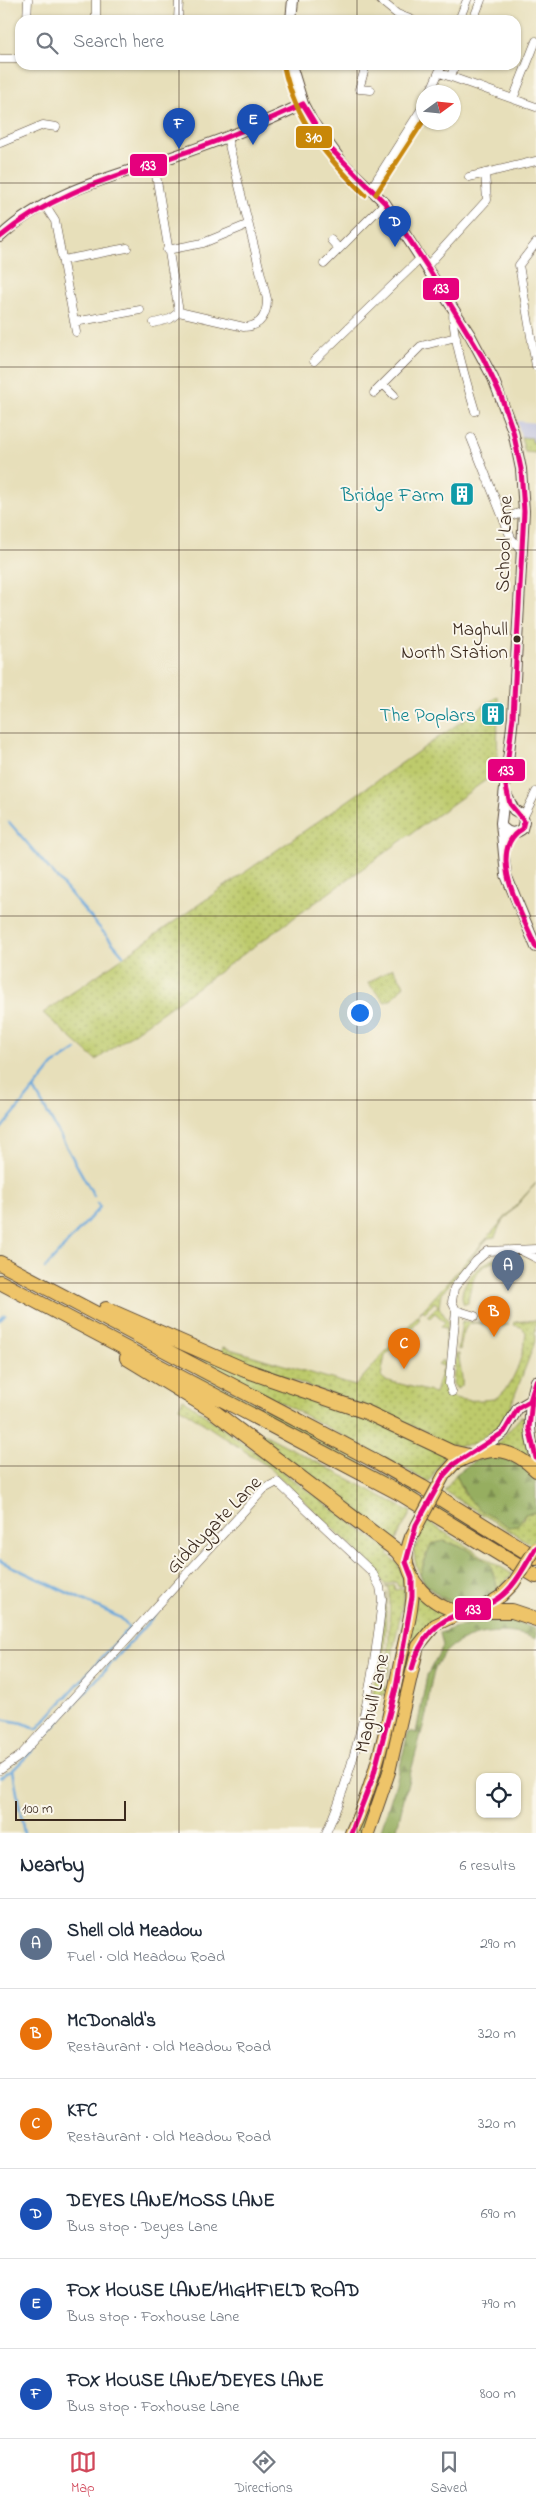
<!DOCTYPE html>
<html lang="en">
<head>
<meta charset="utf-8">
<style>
	:root { --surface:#fff; --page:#f2f2f3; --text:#1f2937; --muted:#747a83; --line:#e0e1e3; --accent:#d1495b }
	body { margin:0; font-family:"Indie Flower",sans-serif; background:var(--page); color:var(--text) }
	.controls { position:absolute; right:15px; bottom:15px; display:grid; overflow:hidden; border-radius:10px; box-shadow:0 1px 4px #0004 }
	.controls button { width:45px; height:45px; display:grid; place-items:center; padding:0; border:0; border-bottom:1px solid var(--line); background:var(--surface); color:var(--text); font:25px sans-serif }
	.compass { position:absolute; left:416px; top:85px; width:45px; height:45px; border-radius:50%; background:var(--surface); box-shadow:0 1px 4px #0004; rotate:75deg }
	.scale { position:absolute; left:15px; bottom:12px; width:111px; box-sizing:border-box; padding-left:5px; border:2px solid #3b2a1e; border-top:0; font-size:14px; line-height:18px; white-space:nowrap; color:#3b2a1e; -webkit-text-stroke:4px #fbf7ec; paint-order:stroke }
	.you { position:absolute; left:359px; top:1012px; width:18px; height:18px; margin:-12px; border:4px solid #fff; border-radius:50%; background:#1a73e8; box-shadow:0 0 0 8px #1a73e833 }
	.badge { display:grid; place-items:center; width:32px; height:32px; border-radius:50%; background:var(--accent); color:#fff; font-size:16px; font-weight:700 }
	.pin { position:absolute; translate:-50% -41px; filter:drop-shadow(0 1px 2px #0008) }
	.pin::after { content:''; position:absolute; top:26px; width:18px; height:15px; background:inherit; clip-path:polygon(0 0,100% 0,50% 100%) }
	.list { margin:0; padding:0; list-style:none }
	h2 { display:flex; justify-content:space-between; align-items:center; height:65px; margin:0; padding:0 20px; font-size:21px }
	h2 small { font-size:16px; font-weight:400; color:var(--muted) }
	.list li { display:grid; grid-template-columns:32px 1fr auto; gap:15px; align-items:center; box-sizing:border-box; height:90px; padding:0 20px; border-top:1px solid var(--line) }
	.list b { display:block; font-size:19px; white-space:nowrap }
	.list p { margin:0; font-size:16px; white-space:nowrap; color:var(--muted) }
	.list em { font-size:16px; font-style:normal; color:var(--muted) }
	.icon { flex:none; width:28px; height:28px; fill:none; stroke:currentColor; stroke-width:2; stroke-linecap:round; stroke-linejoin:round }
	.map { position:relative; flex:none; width:536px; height:1833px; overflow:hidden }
	.search { position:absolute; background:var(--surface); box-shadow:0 1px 4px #0004; left:15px; right:15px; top:15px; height:55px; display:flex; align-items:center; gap:12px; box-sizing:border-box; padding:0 18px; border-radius:15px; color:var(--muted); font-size:19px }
	.sheet { height:605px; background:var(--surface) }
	nav { display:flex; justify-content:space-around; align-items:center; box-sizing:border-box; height:70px; border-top:1px solid var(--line); background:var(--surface); font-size:14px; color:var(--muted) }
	nav a { display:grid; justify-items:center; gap:2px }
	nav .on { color:var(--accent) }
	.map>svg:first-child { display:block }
</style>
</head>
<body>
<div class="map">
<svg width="536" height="1833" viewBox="0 0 536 1833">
	<defs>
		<pattern id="grass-dots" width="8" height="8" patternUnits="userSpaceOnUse" patternTransform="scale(1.25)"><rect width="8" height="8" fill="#bdca6c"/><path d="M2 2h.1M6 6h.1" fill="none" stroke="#9ba458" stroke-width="1.8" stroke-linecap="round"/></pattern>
		<pattern id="forest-firs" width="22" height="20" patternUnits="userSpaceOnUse" patternTransform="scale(1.25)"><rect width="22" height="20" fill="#96ae60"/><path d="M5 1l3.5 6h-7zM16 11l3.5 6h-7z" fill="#7c8e4f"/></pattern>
	</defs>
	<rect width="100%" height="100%" fill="#fbf7ec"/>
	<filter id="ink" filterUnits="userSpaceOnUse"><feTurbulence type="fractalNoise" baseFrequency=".02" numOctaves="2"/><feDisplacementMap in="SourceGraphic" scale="10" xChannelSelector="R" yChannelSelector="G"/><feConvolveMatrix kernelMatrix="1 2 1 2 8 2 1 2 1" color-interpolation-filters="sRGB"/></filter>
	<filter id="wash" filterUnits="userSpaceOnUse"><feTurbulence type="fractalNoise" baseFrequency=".0096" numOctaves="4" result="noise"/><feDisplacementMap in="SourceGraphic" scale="20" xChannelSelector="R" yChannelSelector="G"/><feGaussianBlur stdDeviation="1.12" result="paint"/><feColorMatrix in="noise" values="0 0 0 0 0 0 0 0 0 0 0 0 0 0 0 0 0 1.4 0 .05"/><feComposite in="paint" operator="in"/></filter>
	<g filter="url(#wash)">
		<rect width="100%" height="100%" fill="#e7dfba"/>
		<path fill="#c0c2dd" d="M 517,421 L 536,423 L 536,453 L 525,452 Z"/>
		<path fill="url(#grass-dots)" stroke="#7c7a45" d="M 521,437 L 532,438 L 532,442 L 536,442 L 536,453 L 525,452 Z
			M 498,696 L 497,772 L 96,1060 L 43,1013 Z
			M 393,968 L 404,985 L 392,999 L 385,1002 L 368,983 Z
			M 536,1183 L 500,1225 L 495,1237 L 488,1238 L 441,1294 L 439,1307 L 448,1321 L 446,1350 L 446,1328 L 441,1327 L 445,1322 L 435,1313 L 430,1318 L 427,1316 L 438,1306 L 435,1302 L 425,1312 L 422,1310 L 418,1314 L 420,1319 L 385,1356 L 381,1376 L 385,1380 L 435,1393 L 443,1366 L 438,1364 L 442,1360 L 446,1365 L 445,1390 C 453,1404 480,1400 494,1399 C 514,1389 524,1352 526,1332 L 521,1327 L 514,1325 L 514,1322 L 536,1320 L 535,1342 L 510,1408 L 501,1425 L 472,1445 L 458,1446 L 452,1444 L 450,1447 L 427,1432 L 380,1412 L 221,1354 L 223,1347 L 355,1386 Z
			M 494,1259 L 509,1261 C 479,1259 471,1277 468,1303 L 464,1304 C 455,1288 478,1264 494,1259 Z
			M 462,1321 L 497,1324 L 500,1326 L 501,1323 L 509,1324 C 481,1334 466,1303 460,1350 L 458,1350 Z
			M 166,1341 L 376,1420 L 445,1454 L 429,1482 Z
			M 456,1354 L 459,1354 C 459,1365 463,1375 462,1386 L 457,1389 L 453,1384 Z
			M 199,1373 L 308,1431 L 421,1495 L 419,1499 L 195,1380 Z
			M 189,1391 L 244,1420 L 243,1423 L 411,1512 L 394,1543 Z
			M 183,1399 L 390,1551 L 388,1554 L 399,1565 L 405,1585 L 398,1587 L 396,1582 L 385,1585 L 374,1568 L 270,1468 L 179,1407 Z
			M 521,1417 L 526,1419 L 525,1437 L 531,1459 L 496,1445 Z
			M 456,1474 L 465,1495 L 523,1520 L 525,1514 L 536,1512 L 536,1537 L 531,1544 L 444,1491 Z
			M 436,1504 L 522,1557 L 520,1560 L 434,1507 Z
			M 426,1521 L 512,1574 L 498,1591 L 495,1577 L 484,1559 L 454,1544 L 426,1554 C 425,1560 421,1568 422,1574 C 423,1600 461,1606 480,1602 C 445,1619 413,1581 414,1548 L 416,1547 Z
			M 394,1585 L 395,1590 L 405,1588 L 405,1591 L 388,1677 L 390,1593 L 389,1588 L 385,1587 Z
			M 387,1592 L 383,1686 L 387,1688 L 386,1695 L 373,1695 Z
			M 417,1594 L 446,1613 L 429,1624 L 363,1833 L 356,1833 Z"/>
		<path fill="url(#forest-firs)" stroke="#686c3f" d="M 489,1457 C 509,1457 524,1465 536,1481 L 536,1512 L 525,1514 L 517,1526 L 509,1527 C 478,1508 471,1509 456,1474 L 474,1461 Z
			M 443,1541 L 465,1548 L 490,1563 L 498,1591 C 471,1613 437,1604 420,1575 L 431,1544 Z
			M 511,1620 L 536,1629 L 536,1639 C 509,1627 464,1630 444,1654 C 429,1670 430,1699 425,1719 C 415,1757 404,1795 396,1833 L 380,1833 L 397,1780 L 408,1732 L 416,1733 L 427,1675 L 443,1646 L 440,1633 C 463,1623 486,1621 511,1620 Z"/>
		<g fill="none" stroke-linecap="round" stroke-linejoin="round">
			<path stroke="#69a7db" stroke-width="2.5" d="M 9,822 L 123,955
				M 34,1089 L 53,1065 L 76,1050
				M 0,1130 L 34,1089 L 94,1196
				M 45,1268 L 100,1207 L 97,1203
				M 0,1320 L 5,1315
				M 0,1561 L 121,1618 L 129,1628 L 37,1729 L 23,1723 L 0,1719
				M 13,1770 L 24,1833
				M 0,1777 L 13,1770 L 31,1752 L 182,1585"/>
		</g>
	</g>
	<g filter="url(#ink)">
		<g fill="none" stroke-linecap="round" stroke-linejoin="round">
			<defs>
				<path id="minor" d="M 380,0 L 397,14 L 412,20
					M 27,20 L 28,0
					M 96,20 L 96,0
					M 178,20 L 179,0
					M 459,20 L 467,0
					M 473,20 L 481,0
					M 0,59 L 20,59
					M 366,65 L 359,89 L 371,90
					M 440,73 L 536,107
					M 451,76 L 455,65
					M 430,92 L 442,65
					M 513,99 L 536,41
					M 0,143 L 43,125 L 56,127
					M 154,163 L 179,312 L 244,327 C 261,327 267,314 267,299 L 227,137
					M 469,177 L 536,161
					M 370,190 L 424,105
					M 44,204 L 55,221 L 76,332
					M 331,240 L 339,249
					M 536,243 L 519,265 L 536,366
					M 167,250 L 203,243 L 247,225
					M 63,260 L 127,248
					M 324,264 L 385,203
					M 427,266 L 487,200 L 485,173
					M 454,310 C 448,323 470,394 475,411
					M 75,322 L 140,310
					M 154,323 L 170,319 L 179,312
					M 314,361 L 421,258
					M 383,384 L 394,395
					M 374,393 L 421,346 L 456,337
					M 471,438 L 511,538 L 522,551
					M 505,518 L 524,511
					M 523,818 L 536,792
					M 522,1251 L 536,1258
					M 456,1310 L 475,1316
					M 452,1392 L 449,1384 L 456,1310 L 452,1302 L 454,1288 L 476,1261 L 488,1251 L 536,1249
					M 0,1770 L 20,1756 L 264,1489 L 277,1482 L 372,1572 L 380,1587 L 382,1599 C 374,1678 359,1760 326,1833"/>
				<path id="tertiary" d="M 291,20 L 293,0
					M 291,65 L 303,104 L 312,121 L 342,162 L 385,203 L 470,335 L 493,378 L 513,431 L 521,469 L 524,511 L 513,717 L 501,823 L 506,875 L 536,947
					M 0,237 C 47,192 111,177 172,157 C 216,142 260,125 303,104
					M 503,828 C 509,834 515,834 522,829 L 524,821 L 521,814 L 514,810 L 505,792
					M 536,1381 C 528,1408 527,1432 536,1458
					M 477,1452 L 504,1432 L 518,1408 L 530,1401"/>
				<path id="primary" d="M 454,1464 C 486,1447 509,1444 536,1471
					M 411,1537 C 408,1545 405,1555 407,1564 C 413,1588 440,1613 466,1611 C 479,1610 491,1603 501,1596
					M 351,1833 C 378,1776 389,1715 402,1653 C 407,1629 415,1603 412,1578
					M 368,1833 L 389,1772 L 418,1646 L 435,1625 L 463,1612"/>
				<path id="motorway" d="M 0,1263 L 379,1463 L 422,1487 L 536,1558
					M 0,1282 L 401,1494 L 536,1576
					M 106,1309 L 245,1370 L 366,1412 L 451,1452 L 469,1456
					M 127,1358 L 212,1410 L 397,1551 L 406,1562
					M 472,1611 L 512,1611 L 536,1619"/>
			</defs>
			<use href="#minor" stroke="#554535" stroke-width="9"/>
			<use href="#tertiary" stroke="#554535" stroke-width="12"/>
			<use href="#primary" stroke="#554535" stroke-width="14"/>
			<use href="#motorway" stroke="#554535" stroke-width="16"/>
			<use href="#minor" stroke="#fff" stroke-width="8"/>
			<use href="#tertiary" stroke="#fff" stroke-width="10"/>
			<use href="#primary" stroke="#eec469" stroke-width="12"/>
			<use href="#motorway" stroke="#eec469" stroke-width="14"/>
			<defs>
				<path id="primary-bridge" d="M 411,1537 L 444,1475 L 454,1464
					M 501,1596 L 513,1584 L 536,1548"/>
			</defs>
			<use href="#primary-bridge" stroke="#554535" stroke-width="14" stroke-linecap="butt"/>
			<use href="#primary-bridge" stroke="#eec469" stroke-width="12"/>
			<defs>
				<path id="bus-1" d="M 303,104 L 330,148 L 385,203 L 427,266 L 483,358 L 501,396 L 513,431 L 521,469 L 524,511 L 513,717 L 505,782 L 510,804 L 524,821 L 522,829 C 484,851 524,918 536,947
					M 0,237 C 51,194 110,178 172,157 C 217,142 260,124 303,104
					M 533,1391 L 529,1428 L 536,1458
					M 412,1669 C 420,1638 436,1620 467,1611 C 478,1608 490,1605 499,1598 C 516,1586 525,1565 536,1548
					M 351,1833 L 373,1777 L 396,1688 L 412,1597 L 412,1578 L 406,1562 L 416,1525 L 444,1475 L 454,1464 L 504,1432 L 518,1408 L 530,1401 L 536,1381"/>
				<path id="bus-2" d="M 284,67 C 295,120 327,158 365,195
					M 376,194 L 424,120"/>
			</defs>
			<use href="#bus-1" stroke="#fbf7ec" stroke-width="9"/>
			<use href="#bus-2" stroke="#fbf7ec" stroke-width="9"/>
			<use href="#bus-1" stroke="#e5007d" stroke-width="5"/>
			<use href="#bus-2" stroke="#c88708" stroke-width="5"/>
		</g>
	</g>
	<path fill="none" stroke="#3b2a1e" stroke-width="1" stroke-opacity="0.55" d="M 179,0 L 179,20M 357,0 L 357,20M 179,65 L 179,1833M 357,65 L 357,1833M 0,183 L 536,183M 0,367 L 536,367M 0,550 L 536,550M 0,733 L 536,733M 0,916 L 536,916M 0,1100 L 536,1100M 0,1283 L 536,1283M 0,1466 L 536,1466M 0,1650 L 536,1650"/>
	<defs>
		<symbol id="building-square" viewBox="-11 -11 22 22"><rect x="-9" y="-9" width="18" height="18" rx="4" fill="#0f9aa8" stroke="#fbf7ec"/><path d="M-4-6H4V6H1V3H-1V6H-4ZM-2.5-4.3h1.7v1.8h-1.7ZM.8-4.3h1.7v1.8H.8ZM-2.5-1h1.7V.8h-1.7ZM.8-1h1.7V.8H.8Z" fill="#fff"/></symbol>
	</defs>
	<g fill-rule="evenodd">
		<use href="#building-square" x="448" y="480" width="28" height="28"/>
		<use href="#building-square" x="479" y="700" width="28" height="28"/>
	</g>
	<circle fill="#3b2a1e" stroke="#fbf7ec" stroke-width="2" cx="517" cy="639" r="4.5"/>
	<g text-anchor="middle" stroke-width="4" stroke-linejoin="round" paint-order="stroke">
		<g font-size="19" fill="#3b2a1e" stroke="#fbf7ec" text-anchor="end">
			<text x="508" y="635">Maghull<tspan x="508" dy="23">North Station</tspan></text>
		</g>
		<g font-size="20" fill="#0d838f" stroke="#fbf7ec" text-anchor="end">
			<text x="444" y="501">Bridge Farm</text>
			<text x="476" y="721">The Poplars</text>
		</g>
		<g font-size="20" fill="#3b2a1e" stroke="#fbf7ec">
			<text transform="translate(503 544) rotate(-88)" y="7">School Lane</text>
			<text transform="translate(213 1524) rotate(-46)" y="7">Giddygate Lane</text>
			<text transform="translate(371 1703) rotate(-78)" y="7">Maghull Lane</text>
		</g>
	</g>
	<g stroke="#fbf7ec" stroke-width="2">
		<rect x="295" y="125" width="38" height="24" rx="5" fill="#c88708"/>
		<rect x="129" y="153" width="39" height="24" rx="5" fill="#e5007d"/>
		<rect x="422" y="277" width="38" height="24" rx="5" fill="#e5007d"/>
		<rect x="487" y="758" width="39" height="24" rx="5" fill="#e5007d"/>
		<rect x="454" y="1597" width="38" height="24" rx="5" fill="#e5007d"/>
	</g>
	<g font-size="14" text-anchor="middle" font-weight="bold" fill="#fff">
		<text x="314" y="142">310</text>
		<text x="148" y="170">133</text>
		<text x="441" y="293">133</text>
		<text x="506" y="775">133</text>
		<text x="473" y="1614">133</text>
	</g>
</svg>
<div class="controls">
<button><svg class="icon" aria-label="locate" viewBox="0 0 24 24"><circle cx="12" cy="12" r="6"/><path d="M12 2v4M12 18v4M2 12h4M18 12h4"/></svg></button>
</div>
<svg class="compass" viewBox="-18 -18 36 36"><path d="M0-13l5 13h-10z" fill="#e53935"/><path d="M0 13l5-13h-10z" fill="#747a83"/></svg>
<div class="scale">100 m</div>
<div class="you"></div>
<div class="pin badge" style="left:508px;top:1291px;background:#5c6f8a">A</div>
<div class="pin badge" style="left:494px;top:1337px;background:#e8710a">B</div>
<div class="pin badge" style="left:404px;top:1369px;background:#e8710a">C</div>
<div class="pin badge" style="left:395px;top:247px;background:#1a4fb4">D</div>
<div class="pin badge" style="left:253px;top:145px;background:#1a4fb4">E</div>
<div class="pin badge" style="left:179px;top:149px;background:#1a4fb4">F</div>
<div class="search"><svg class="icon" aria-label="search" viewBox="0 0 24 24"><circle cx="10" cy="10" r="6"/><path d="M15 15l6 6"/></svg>Search here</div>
</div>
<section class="sheet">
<h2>Nearby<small>6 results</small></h2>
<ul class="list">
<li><span class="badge" style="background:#5c6f8a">A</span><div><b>Shell Old Meadow</b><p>Fuel · Old Meadow Road</p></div><em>290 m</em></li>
<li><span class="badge" style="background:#e8710a">B</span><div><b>McDonald's</b><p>Restaurant · Old Meadow Road</p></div><em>320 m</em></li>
<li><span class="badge" style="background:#e8710a">C</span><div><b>KFC</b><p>Restaurant · Old Meadow Road</p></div><em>320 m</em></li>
<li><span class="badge" style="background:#1a4fb4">D</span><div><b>DEYES LANE/MOSS LANE</b><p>Bus stop · Deyes Lane</p></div><em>690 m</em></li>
<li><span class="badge" style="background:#1a4fb4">E</span><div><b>FOX HOUSE LANE/HIGHFIELD ROAD</b><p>Bus stop · Foxhouse Lane</p></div><em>790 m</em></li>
<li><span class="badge" style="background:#1a4fb4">F</span><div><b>FOX HOUSE LANE/DEYES LANE</b><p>Bus stop · Foxhouse Lane</p></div><em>800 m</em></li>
</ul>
</section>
<nav>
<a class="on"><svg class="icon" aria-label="map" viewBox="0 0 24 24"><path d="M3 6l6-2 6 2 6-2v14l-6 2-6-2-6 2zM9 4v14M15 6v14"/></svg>Map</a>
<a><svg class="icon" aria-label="directions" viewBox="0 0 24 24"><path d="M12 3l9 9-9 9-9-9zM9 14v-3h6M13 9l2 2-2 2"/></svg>Directions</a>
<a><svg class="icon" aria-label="saved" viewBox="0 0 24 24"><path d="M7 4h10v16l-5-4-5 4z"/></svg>Saved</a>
</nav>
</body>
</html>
